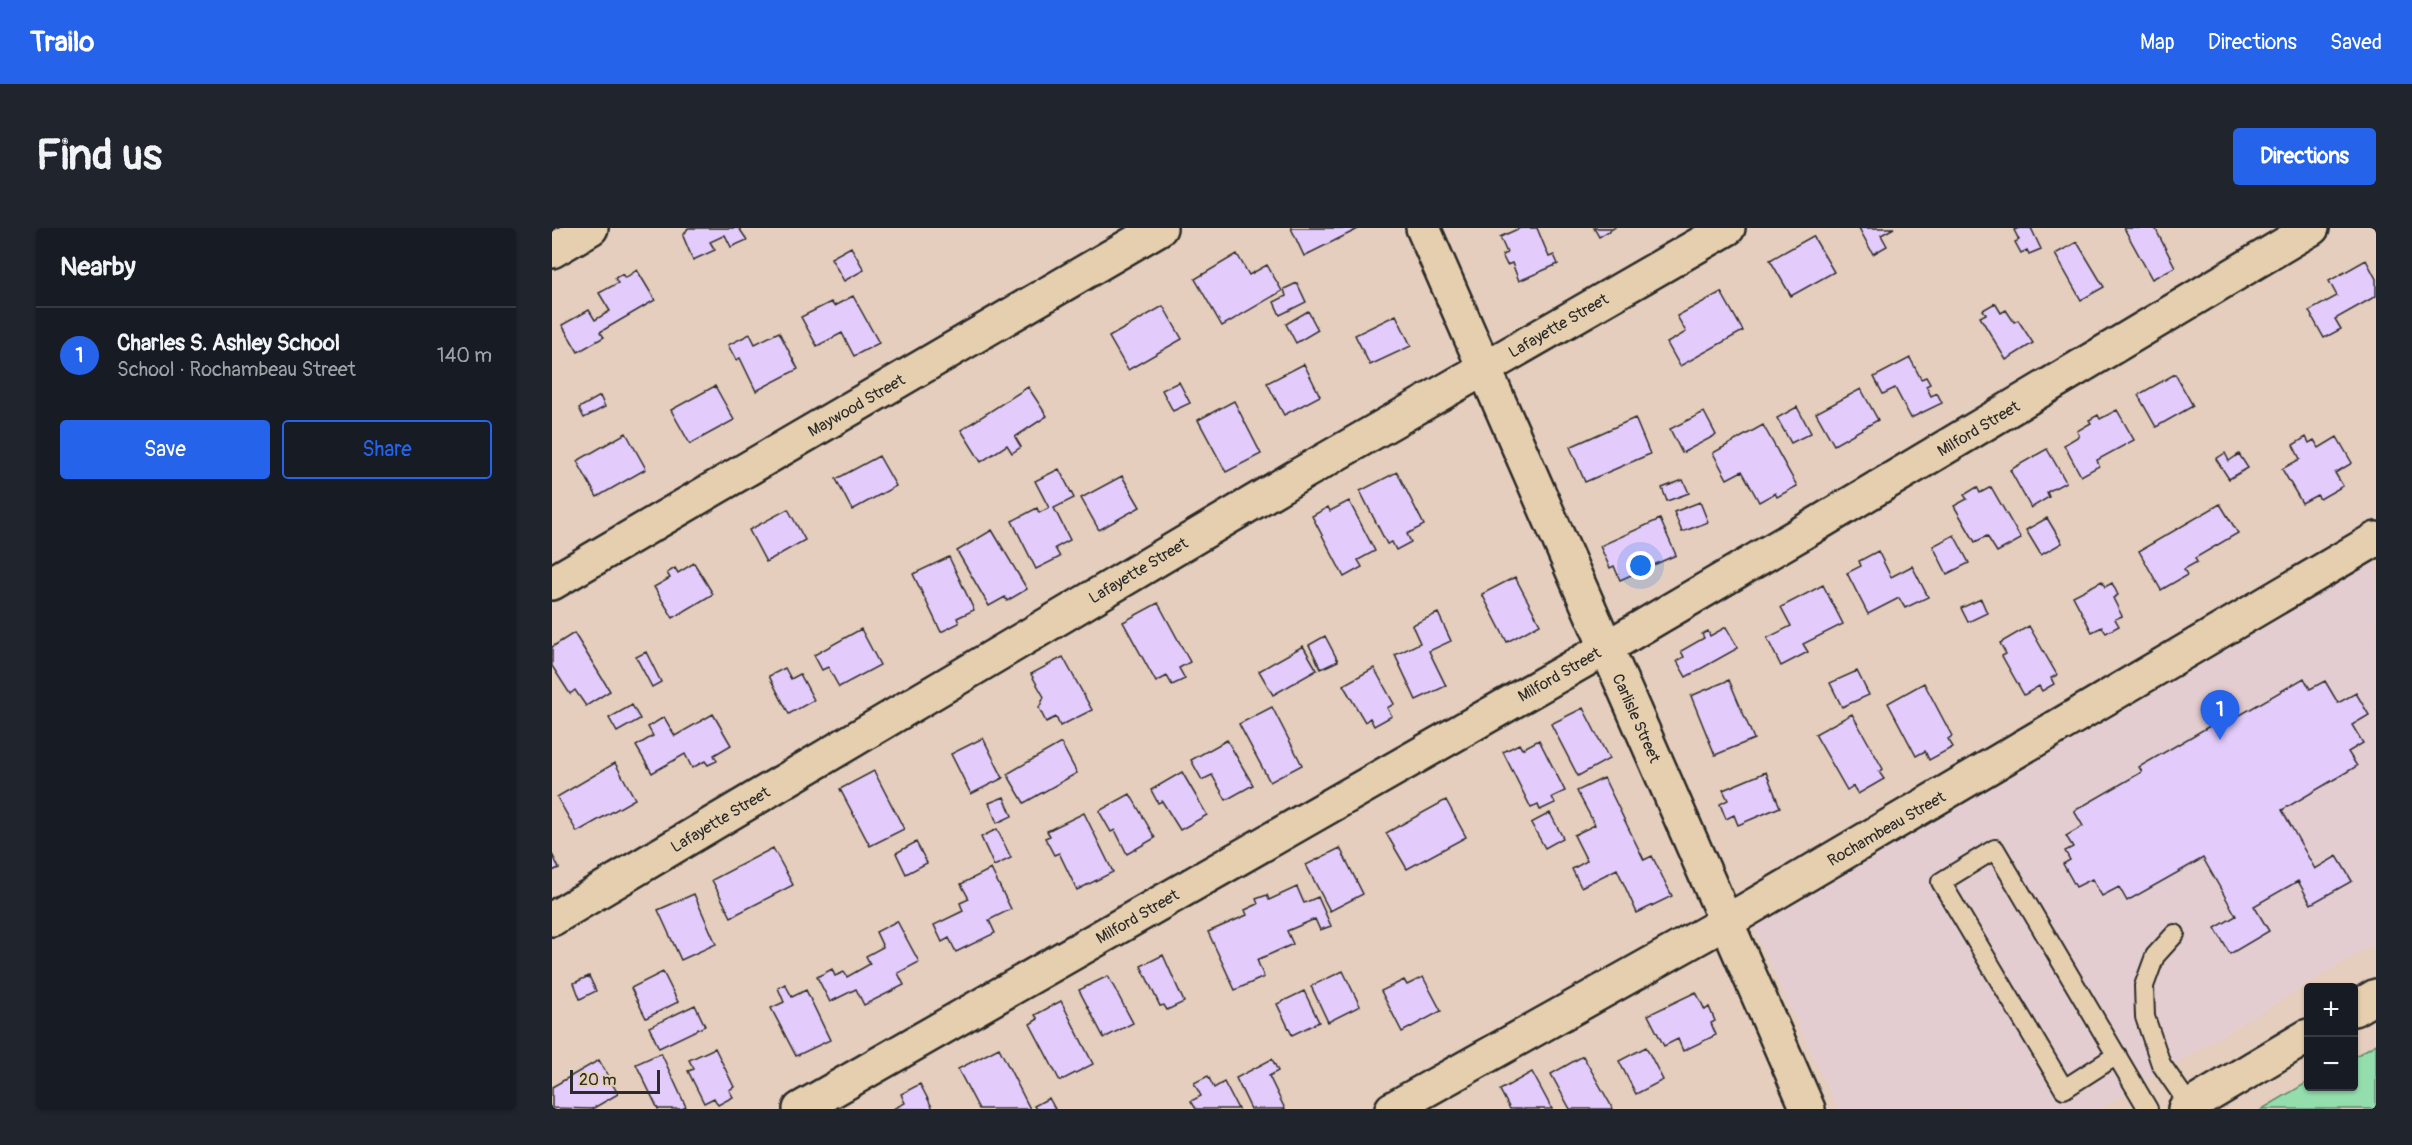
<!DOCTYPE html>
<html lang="en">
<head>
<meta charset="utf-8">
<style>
	:root { --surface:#171b24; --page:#20242c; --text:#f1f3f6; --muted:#9ea1a6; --line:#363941; --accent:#2563eb }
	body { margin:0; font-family:Pangolin,sans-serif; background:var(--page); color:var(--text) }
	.controls { position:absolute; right:18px; bottom:18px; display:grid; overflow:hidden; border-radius:6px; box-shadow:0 2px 4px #0004 }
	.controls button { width:54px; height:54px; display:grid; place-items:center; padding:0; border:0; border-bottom:2px solid var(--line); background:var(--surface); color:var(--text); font:30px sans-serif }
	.scale { position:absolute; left:18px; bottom:15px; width:90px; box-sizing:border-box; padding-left:6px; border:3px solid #2b2b2b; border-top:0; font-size:16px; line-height:21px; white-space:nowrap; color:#2b2b2b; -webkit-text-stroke:4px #e5cfae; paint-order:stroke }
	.you { position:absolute; left:1089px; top:338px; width:21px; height:21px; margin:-15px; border:4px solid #fff; border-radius:50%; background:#1a73e8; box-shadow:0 0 0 9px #1a73e833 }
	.badge { display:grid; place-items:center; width:39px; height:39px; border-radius:50%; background:var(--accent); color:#fff; font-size:20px; font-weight:700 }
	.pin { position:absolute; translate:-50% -50px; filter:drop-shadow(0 2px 3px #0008) }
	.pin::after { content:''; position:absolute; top:32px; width:21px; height:18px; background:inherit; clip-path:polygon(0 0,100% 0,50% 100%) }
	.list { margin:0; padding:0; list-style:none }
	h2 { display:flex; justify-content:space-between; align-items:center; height:78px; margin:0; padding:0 24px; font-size:26px }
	h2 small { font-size:20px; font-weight:400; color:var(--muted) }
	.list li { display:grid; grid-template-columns:39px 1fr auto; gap:18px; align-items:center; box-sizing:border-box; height:96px; padding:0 24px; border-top:2px solid var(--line) }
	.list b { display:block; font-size:22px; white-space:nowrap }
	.list p { margin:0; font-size:20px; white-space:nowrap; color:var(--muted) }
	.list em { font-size:20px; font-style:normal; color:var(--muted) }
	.actions { display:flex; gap:12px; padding:18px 24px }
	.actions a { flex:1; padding:14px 0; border:2px solid var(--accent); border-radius:6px; text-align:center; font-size:21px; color:var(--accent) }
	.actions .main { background:var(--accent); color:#fff }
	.map { position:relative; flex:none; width:1824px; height:881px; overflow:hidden; border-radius:6px }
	header { display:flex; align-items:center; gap:36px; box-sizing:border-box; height:84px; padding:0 30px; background:var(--accent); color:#fff }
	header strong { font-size:28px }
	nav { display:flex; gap:33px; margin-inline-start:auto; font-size:21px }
	.intro { display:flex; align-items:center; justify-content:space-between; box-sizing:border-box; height:144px; padding:0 36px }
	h1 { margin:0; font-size:42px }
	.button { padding:15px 27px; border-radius:6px; background:var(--accent); color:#fff; font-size:21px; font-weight:700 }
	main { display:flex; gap:36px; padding:0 36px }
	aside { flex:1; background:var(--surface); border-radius:6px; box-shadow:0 2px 4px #0004 }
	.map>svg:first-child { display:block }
</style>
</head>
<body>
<header>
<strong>Trailo</strong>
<nav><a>Map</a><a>Directions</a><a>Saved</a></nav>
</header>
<div class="intro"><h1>Find us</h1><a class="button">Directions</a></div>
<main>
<aside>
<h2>Nearby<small></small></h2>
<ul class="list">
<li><span class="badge">1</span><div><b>Charles S. Ashley School</b><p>School · Rochambeau Street</p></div><em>140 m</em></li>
</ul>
<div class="actions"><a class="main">Save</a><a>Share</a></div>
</aside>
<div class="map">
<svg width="1824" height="881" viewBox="0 0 1824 881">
	<rect width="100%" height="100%" fill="#e5cebd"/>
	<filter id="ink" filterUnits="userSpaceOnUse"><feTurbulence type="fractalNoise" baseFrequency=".0167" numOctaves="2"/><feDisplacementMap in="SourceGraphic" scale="12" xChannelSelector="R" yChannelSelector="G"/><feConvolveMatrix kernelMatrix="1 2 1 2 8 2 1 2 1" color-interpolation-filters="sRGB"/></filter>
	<g filter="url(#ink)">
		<path fill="#e4cdd0" d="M 1824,328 L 1824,715 L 1548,881 L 1285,881 L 1200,697 Z"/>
		<path fill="#94dead" stroke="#60846c" stroke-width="1.5" d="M 1824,816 L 1824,881 L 1710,881 L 1756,854 L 1756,858 L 1802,858 L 1802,829 Z"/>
		<path fill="#e3cbfb" stroke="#2b2b2b" stroke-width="1.5" d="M 136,0 L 187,0 L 195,12 L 179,19 L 173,7 L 158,14 L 163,22 L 141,32 L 131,8 Z
			M 739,0 L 808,0 L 752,28 Z
			M 968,0 L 985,0 L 997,29 L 1002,27 L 1006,36 L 967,53 L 960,35 L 955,37 L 950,27 L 955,25 L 948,9 Z
			M 1042,0 L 1062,0 L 1047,9 Z
			M 1307,0 L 1342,0 L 1329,7 L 1335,18 L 1321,26 Z
			M 1467,0 L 1479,0 L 1489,21 L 1477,26 L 1475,22 L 1469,25 L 1463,14 L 1467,12 L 1462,2 Z
			M 1572,0 L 1603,0 L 1623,39 L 1600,51 Z
			M 1261,8 L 1282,44 L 1239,68 L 1218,32 Z
			M 1525,14 L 1552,59 L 1529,72 L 1503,26 Z
			M 299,19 L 312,42 L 292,53 L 279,30 Z
			M 685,26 L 697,47 L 715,37 L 730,63 L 670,98 L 643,51 Z
			M 1814,32 L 1824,51 L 1824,68 L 1783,91 L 1789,101 L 1772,110 L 1757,83 L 1785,68 L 1777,53 Z
			M 85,42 L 103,72 L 48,104 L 52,109 L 26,124 L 10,97 L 37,82 L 43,92 L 58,83 L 47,65 L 66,55 L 63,50 L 70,46 L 73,50 Z
			M 745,55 L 754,74 L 728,87 L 722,74 L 734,68 L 732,61 Z
			M 1169,64 L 1191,103 L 1128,138 L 1115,115 L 1134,104 L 1125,88 Z
			M 301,68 L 327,115 L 302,128 L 290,105 L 265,118 L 249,89 L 279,74 L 282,78 Z
			M 1443,75 L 1449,85 L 1454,82 L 1462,94 L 1466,92 L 1481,115 L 1454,132 L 1428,89 L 1434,86 L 1431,82 Z
			M 611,78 L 630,111 L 576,142 L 557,109 Z
			M 756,83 L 766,102 L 744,115 L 734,96 Z
			M 844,87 L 859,118 L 818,137 L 803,107 Z
			M 227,104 L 246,141 L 204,163 L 188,130 L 184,132 L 176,117 L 198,106 L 203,116 Z
			M 1358,130 L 1369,151 L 1374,149 L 1378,156 L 1374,158 L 1379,168 L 1385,165 L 1390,175 L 1359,190 L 1343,160 L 1331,166 L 1322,149 Z
			M 752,136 L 768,168 L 732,187 L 715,155 Z
			M 1623,146 L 1641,178 L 1604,199 L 1586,167 Z
			M 627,154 L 638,175 L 621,183 L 610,162 Z
			M 163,158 L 182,192 L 138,216 L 119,182 Z
			M 476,159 L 495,188 L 463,209 L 469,219 L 460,225 L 455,217 L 429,234 L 409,202 Z
			M 1309,161 L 1326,192 L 1282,217 L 1264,185 Z
			M 48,168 L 53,179 L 32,190 L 27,180 Z
			M 682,173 L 709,226 L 674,244 L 646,192 Z
			M 1245,179 L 1259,205 L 1239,215 L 1225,190 Z
			M 1565,182 L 1582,212 L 1545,232 L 1547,238 L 1529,248 L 1512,217 L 1527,208 L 1525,203 L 1539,195 L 1537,192 L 1546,187 L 1548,191 Z
			M 1152,184 L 1164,207 L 1130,225 L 1118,201 Z
			M 1083,190 L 1098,226 L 1033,254 L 1018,219 Z
			M 1211,197 L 1245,258 L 1225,269 L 1223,265 L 1207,274 L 1190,243 L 1175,251 L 1161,225 Z
			M 74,205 L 94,241 L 45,269 L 25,233 Z
			M 1754,209 L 1757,215 L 1762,212 L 1767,220 L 1785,209 L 1800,235 L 1783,245 L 1791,258 L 1768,271 L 1765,267 L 1750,275 L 1730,241 L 1748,231 L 1741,217 Z
			M 1495,221 L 1514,254 L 1495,264 L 1497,269 L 1479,280 L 1458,242 Z
			M 1673,225 L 1677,233 L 1687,226 L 1696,240 L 1677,251 L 1664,231 Z
			M 327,228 L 344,258 L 300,282 L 284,251 Z
			M 507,241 L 522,270 L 502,280 L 518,312 L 503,320 L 508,329 L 484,341 L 460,293 L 485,280 L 487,285 L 497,280 L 483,253 Z
			M 845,244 L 872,297 L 855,306 L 859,314 L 844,322 L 840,314 L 835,316 L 808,263 Z
			M 570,248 L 588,279 L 547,302 L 529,270 Z
			M 1131,252 L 1137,265 L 1115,273 L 1110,260 Z
			M 1425,259 L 1428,265 L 1439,259 L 1469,311 L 1445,324 L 1435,308 L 1423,314 L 1402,278 L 1415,271 L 1412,267 Z
			M 797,273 L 823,323 L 806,332 L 810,339 L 792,349 L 760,288 L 776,279 L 778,283 Z
			M 1148,274 L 1156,294 L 1130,304 L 1122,284 Z
			M 1668,276 L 1686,305 L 1643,330 L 1645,334 L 1632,341 L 1635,347 L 1609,362 L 1587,323 Z
			M 236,281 L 253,312 L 214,334 L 197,302 Z
			M 1495,290 L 1510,315 L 1489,327 L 1474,302 Z
			M 1108,291 L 1124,327 L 1068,352 L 1062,338 L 1058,340 L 1048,318 Z
			M 440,302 L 475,361 L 455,373 L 453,369 L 437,378 L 405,323 Z
			M 1402,307 L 1417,335 L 1395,346 L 1381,318 Z
			M 1326,323 L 1339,349 L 1360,338 L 1376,369 L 1353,380 L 1347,370 L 1316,386 L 1295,345 L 1309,338 L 1307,333 Z
			M 397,329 L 422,382 L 405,390 L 407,395 L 389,404 L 361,346 Z
			M 142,335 L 161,366 L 121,390 L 102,359 L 118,350 L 115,345 L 123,340 L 126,345 Z
			M 963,349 L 988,396 L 955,414 L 930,366 Z
			M 1550,353 L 1553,359 L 1560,355 L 1566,367 L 1561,370 L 1570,388 L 1563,391 L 1567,398 L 1554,405 L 1550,399 L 1540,404 L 1521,368 Z
			M 1271,357 L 1291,396 L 1251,416 L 1256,424 L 1229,438 L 1215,410 L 1239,398 L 1229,379 Z
			M 1429,371 L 1435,385 L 1416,394 L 1409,380 Z
			M 606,375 L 638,434 L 627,440 L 633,451 L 620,457 L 615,448 L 604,454 L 571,394 Z
			M 886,385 L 899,413 L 877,423 L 894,458 L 864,472 L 843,427 L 868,415 L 860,397 Z
			M 1477,398 L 1505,447 L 1499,450 L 1502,456 L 1490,463 L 1487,458 L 1472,467 L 1450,428 L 1454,426 L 1448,415 Z
			M 1174,399 L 1186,420 L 1134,449 L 1125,433 L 1132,429 L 1129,423 L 1152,410 L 1150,406 L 1156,403 L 1158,408 Z
			M 309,401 L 328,437 L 287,459 L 276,439 L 270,442 L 262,427 Z
			M 22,405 L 58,463 L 34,478 L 23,462 L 18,466 L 0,438 L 0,419 Z
			M 773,408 L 786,433 L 769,441 L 757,417 Z
			M 751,418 L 765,442 L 721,467 L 707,443 Z
			M 94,424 L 109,454 L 100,459 L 84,429 Z
			M 511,429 L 540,482 L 508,498 L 504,489 L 494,494 L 487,480 L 492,469 L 479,446 Z
			M 233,440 L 239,451 L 248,446 L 262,472 L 237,486 L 217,448 Z
			M 822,440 L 842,476 L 835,480 L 840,488 L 822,498 L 818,490 L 813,494 L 791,457 Z
			M 1305,443 L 1317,467 L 1290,479 L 1278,455 Z
			M 1752,450 L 1758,461 L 1773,453 L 1786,475 L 1804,465 L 1817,487 L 1800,497 L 1811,515 L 1796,524 L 1805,538 L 1730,582 L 1763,641 L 1785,628 L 1800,653 L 1759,676 L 1746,653 L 1702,678 L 1717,703 L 1678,726 L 1663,700 L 1684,688 L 1651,630 L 1575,673 L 1567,659 L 1550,668 L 1540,651 L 1524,659 L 1511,636 L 1518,632 L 1513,623 L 1521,619 L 1514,608 L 1531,598 L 1522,583 L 1590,544 L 1587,539 L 1680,485 L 1683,490 Z
			M 1177,452 L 1202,511 L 1163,527 L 1139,468 Z
			M 1372,455 L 1400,508 L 1396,511 L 1401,519 L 1377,532 L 1373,523 L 1364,528 L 1336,475 Z
			M 80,477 L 88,491 L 65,504 L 57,490 Z
			M 720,479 L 750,537 L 718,554 L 687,496 Z
			M 1031,480 L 1057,531 L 1026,548 L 999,496 Z
			M 161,486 L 179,517 L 162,527 L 165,533 L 156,537 L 153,533 L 140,540 L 133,526 L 100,545 L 84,518 L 101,508 L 96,499 L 112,489 L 123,508 Z
			M 1300,486 L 1331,541 L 1327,544 L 1332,551 L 1306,566 L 1301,558 L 1295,562 L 1263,506 Z
			M 431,510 L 451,550 L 419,566 L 399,526 Z
			M 675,512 L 701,557 L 674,572 L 660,547 L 650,552 L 639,532 Z
			M 987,512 L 1013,563 L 1000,569 L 1003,575 L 988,582 L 986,577 L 979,580 L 951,524 L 967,516 L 970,521 Z
			M 509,515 L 525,545 L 472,575 L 455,546 Z
			M 63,535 L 83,571 L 25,604 L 5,569 Z
			M 322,543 L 352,601 L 318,618 L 288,561 Z
			M 630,544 L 655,587 L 628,602 L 610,573 L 606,575 L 599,562 Z
			M 1214,544 L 1228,579 L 1186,597 L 1182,587 L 1174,591 L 1168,576 L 1176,572 L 1171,562 Z
			M 1052,550 L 1092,632 L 1100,628 L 1120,668 L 1085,685 L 1065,641 L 1029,659 L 1020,641 L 1035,633 L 1022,607 L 1043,597 L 1025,563 Z
			M 578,566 L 603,610 L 575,626 L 563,602 L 559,604 L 547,583 Z
			M 452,569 L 460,588 L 445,595 L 437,575 Z
			M 894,572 L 914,609 L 855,641 L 834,605 Z
			M 532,585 L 561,644 L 525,662 L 507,625 L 502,627 L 493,610 L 498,608 L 495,603 Z
			M 998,585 L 1011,610 L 993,620 L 979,595 Z
			M 445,601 L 459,630 L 442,638 L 429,609 Z
			M 364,614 L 375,635 L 354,646 L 344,625 Z
			M 221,620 L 241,657 L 179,689 L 160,652 Z
			M 788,620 L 811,666 L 778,683 L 754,637 Z
			M 0,626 L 7,640 L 0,643 Z
			M 439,641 L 459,681 L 437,692 L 443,705 L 404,724 L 397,710 L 390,714 L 382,697 L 411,683 L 408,675 L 417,671 L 409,656 Z
			M 745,659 L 752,675 L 766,669 L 779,698 L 768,702 L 763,691 L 735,703 L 741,716 L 705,732 L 712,749 L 683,762 L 656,704 L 695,687 L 693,682 L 706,676 L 704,671 L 715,667 L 717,672 Z
			M 142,666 L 164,716 L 129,732 L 106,682 Z
			M 345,693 L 367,734 L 346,745 L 352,757 L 312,777 L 304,761 L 278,774 L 265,749 L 280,741 L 283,748 L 292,744 L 295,749 L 318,736 L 314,728 L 331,719 L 324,704 Z
			M 611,727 L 632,774 L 615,782 L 612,777 L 608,778 L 589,738 Z
			M 791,743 L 808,778 L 776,794 L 759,758 Z
			M 111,744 L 126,774 L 94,790 L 79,760 Z
			M 37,748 L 44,763 L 28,771 L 22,755 Z
			M 556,748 L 581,795 L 552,810 L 527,762 Z
			M 871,749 L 889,783 L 850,804 L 829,763 L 852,752 L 855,757 Z
			M 233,756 L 240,769 L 254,762 L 278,812 L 244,828 L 219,780 L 232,774 L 226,760 Z
			M 752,763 L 767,794 L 740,807 L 725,776 Z
			M 1144,764 L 1153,782 L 1157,779 L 1163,793 L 1159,795 L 1164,807 L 1131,823 L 1126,811 L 1112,818 L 1096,787 Z
			M 509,773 L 541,836 L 508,853 L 478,796 L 486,791 L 483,787 Z
			M 143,777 L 153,798 L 107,820 L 97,799 Z
			M 1094,819 L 1111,852 L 1084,866 L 1067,833 Z
			M 163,820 L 182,859 L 177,862 L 181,869 L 166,877 L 162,870 L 152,875 L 136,843 L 142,841 L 137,832 Z
			M 447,820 L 478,881 L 427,881 L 406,841 Z
			M 109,825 L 134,879 L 130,881 L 106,881 L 84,836 Z
			M 1031,828 L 1061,881 L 1018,881 L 999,846 Z
			M 720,831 L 726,843 L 717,848 L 733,881 L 699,881 L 684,850 Z
			M 47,832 L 66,866 L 40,881 L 0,880 L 0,859 Z
			M 980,844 L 1000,881 L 958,881 L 948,862 Z
			M 656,848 L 662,860 L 672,854 L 686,881 L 644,881 L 639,873 L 649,868 L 642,855 Z
			M 368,856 L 381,881 L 341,881 L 353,875 L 349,866 Z
			M 497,870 L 503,881 L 484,881 L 482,878 Z"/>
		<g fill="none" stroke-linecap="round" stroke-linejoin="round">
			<defs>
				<path id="lane" d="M 1623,706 L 1603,728 L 1592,758 L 1593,789 L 1609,836 L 1638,878
					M 1565,827 L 1512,861 L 1389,654 L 1443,621 L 1596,881"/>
				<path id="street" d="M 871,0 L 1256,881
					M 0,23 L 39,0
					M 0,355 L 608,0
					M 0,691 L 749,246 L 1176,0
					M 248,881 L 1054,420 L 1260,299 L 1760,0
					M 840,881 L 1174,694 L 1824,311"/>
				<path id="secondary" d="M 1802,781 L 1824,768
					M 1633,881 L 1756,808"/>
			</defs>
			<use href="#lane" stroke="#2b2b2b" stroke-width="22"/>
			<use href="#street" stroke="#2b2b2b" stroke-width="38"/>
			<use href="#secondary" stroke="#2b2b2b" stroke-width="38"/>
			<use href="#lane" stroke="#e5cfae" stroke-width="18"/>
			<use href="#street" stroke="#e5cfae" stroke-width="33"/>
			<use href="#secondary" stroke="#e5cfae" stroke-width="33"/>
		</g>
	</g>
	<g text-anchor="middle" stroke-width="5" stroke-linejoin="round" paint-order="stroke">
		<g font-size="16" fill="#2b2b2b" stroke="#e5cfae">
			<text transform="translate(1006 97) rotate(-30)" y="6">Lafayette Street</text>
			<text transform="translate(304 177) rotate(-30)" y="6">Maywood Street</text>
			<text transform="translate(1426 200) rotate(-31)" y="6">Milford Street</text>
			<text transform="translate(586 342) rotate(-31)" y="6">Lafayette Street</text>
			<text transform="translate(1007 446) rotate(-30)" y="6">Milford Street</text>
			<text transform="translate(1085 490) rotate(66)" y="6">Carlisle Street</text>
			<text transform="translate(168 591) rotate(-31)" y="6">Lafayette Street</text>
			<text transform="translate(1334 600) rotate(-30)" y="6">Rochambeau Street</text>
			<text transform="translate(585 688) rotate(-30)" y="6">Milford Street</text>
		</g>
	</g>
</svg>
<div class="controls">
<button>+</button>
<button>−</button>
</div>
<div class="scale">20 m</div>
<div class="you"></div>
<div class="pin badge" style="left:1668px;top:512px">1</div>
</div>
</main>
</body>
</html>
